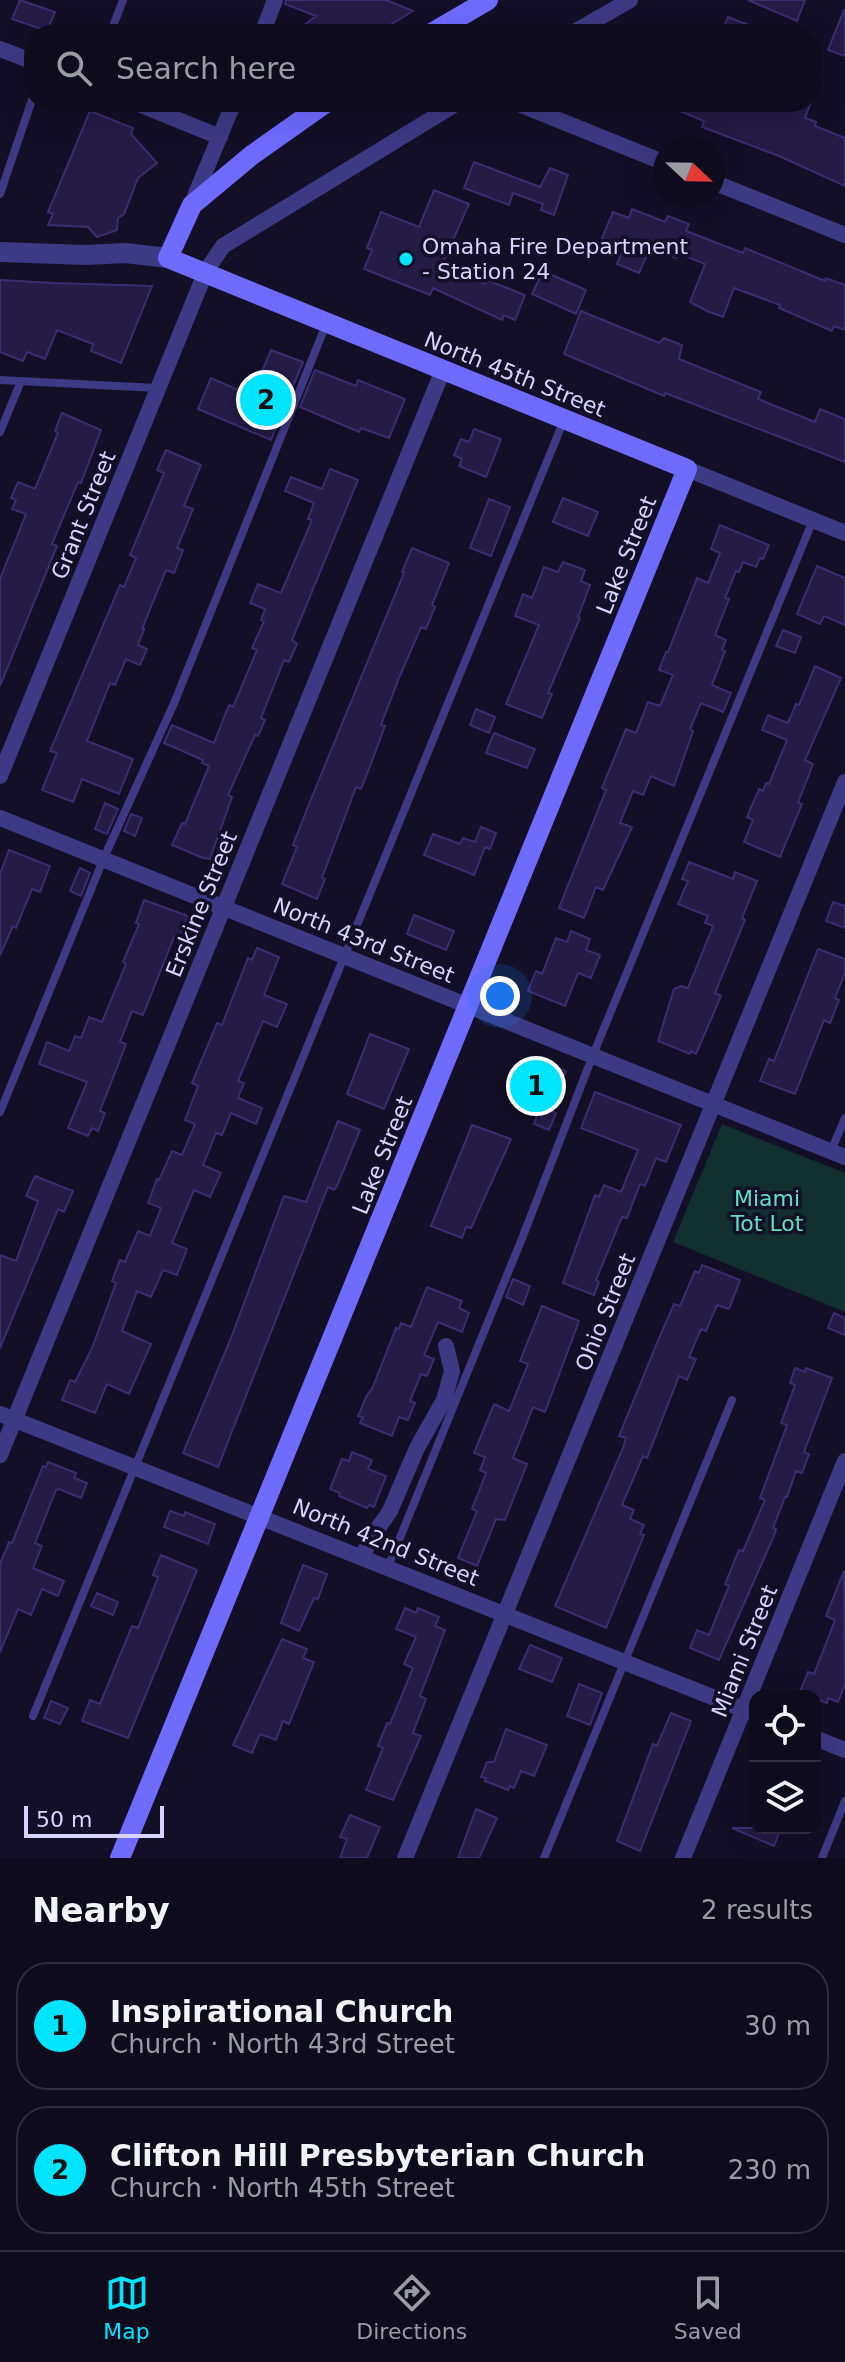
<!DOCTYPE html>
<html lang="en">
<head>
<meta charset="utf-8">
<style>
	:root { --surface:#0e0b1c; --page:#171425; --text:#f1f3f6; --muted:#9b9ba3; --line:#2e2b3b; --accent:#00e5ff }
	body { margin:0; font-family:"DejaVu Sans",sans-serif; background:var(--page); color:var(--text) }
	.controls { position:absolute; right:24px; bottom:24px; display:grid; overflow:hidden; border-radius:16px; box-shadow:0 8px 32px #0002 }
	.controls button { width:72px; height:72px; display:grid; place-items:center; padding:0; border:0; border-bottom:2px solid var(--line); background:var(--surface); color:var(--text); font:40px sans-serif }
	.compass { position:absolute; left:653px; top:136px; width:72px; height:72px; border-radius:50%; background:var(--surface); box-shadow:0 8px 32px #0002; rotate:112deg }
	.scale { position:absolute; left:24px; bottom:20px; width:140px; box-sizing:border-box; padding-left:8px; border:4px solid #d9d4ff; border-top:0; font-size:22px; line-height:28px; white-space:nowrap; color:#d9d4ff; -webkit-text-stroke:6px #130f26; paint-order:stroke }
	.you { position:absolute; left:500px; top:996px; width:28px; height:28px; margin:-20px; border:6px solid #fff; border-radius:50%; background:#1a73e8; box-shadow:0 0 0 12px #1a73e833 }
	.badge { display:grid; place-items:center; width:52px; height:52px; border-radius:50%; background:var(--accent); color:#111; font-size:26px; font-weight:700 }
	.pin { position:absolute; translate:-50% -50%; border:4px solid #fff; box-shadow:0 2px 8px #0006 }
	.list { margin:0; padding:0; list-style:none }
	h2 { display:flex; justify-content:space-between; align-items:center; height:104px; margin:0; padding:0 32px; font-size:34px }
	h2 small { font-size:26px; font-weight:400; color:var(--muted) }
	.list li { display:grid; grid-template-columns:52px 1fr auto; gap:24px; align-items:center; box-sizing:border-box; height:128px; margin:0 16px 16px; padding:0 16px; border:2px solid var(--line); border-radius:32px }
	.list b { display:block; font-size:30px; white-space:nowrap }
	.list p { margin:0; font-size:26px; white-space:nowrap; color:var(--muted) }
	.list em { font-size:26px; font-style:normal; color:var(--muted) }
	.icon { flex:none; width:44px; height:44px; fill:none; stroke:currentColor; stroke-width:2; stroke-linecap:round; stroke-linejoin:round }
	.map { position:relative; flex:none; width:845px; height:1858px; overflow:hidden }
	.search { position:absolute; background:var(--surface); box-shadow:0 8px 32px #0002; left:24px; right:24px; top:24px; height:88px; display:flex; align-items:center; gap:20px; box-sizing:border-box; padding:0 28px; border-radius:32px; color:var(--muted); font-size:30px }
	.sheet { height:392px; background:var(--surface) }
	nav { display:flex; justify-content:space-around; align-items:center; box-sizing:border-box; height:112px; border-top:2px solid var(--line); background:var(--surface); font-size:22px; color:var(--muted) }
	nav a { display:grid; justify-items:center; gap:4px }
	nav .on { color:var(--accent) }
	.map>svg:first-child { display:block }
</style>
</head>
<body>
<div class="map">
<svg width="845" height="1858" viewBox="0 0 845 1858">
	<rect width="100%" height="100%" fill="#130f26"/>
	<path fill="#12302f" d="M 722,1124 L 845,1173 L 845,1312 L 673,1242 Z"/>
	<path fill="#241b47" stroke="#3b2d73" stroke-width="2" d="M 20,0 L 55,12 L 47,31 L 12,19 Z
		M 286,0 L 386,0 L 413,11 L 375,34 L 361,34 L 340,26 L 329,34 L 292,34 L 316,16 L 285,4 Z
		M 748,0 L 805,0 L 797,21 Z
		M 844,10 L 845,11 L 845,56 L 828,50 Z
		M 728,17 L 769,33 L 769,34 L 721,34 Z
		M 658,102 L 811,102 L 805,118 L 816,122 L 815,126 L 845,138 L 845,186 L 779,156 L 702,127 L 704,121 Z
		M 90,111 L 133,128 L 131,134 L 157,163 L 138,178 L 124,214 L 118,218 L 117,230 L 97,237 L 88,227 L 48,225 L 53,214 L 48,212 Z
		M 474,162 L 540,187 L 550,168 L 568,175 L 554,215 L 541,210 L 543,204 L 513,193 L 509,205 L 464,188 Z
		M 434,190 L 469,204 L 441,267 L 485,284 L 487,280 L 525,295 L 515,320 L 504,315 L 502,320 L 433,288 L 430,295 L 364,269 L 372,250 L 367,248 L 381,212 L 419,227 Z
		M 632,209 L 665,222 L 668,216 L 689,224 L 686,231 L 743,253 L 745,248 L 825,281 L 826,278 L 845,285 L 845,330 L 834,326 L 832,331 L 779,308 L 780,305 L 734,288 L 723,317 L 707,311 L 690,302 L 705,264 L 678,253 L 676,258 L 650,248 L 639,273 L 617,264 L 624,247 L 602,238 L 613,212 L 629,218 Z
		M 543,271 L 586,290 L 576,314 L 532,294 Z
		M 0,280 L 54,283 L 152,286 L 121,363 L 91,351 L 93,344 L 57,330 L 45,359 L 27,352 L 23,361 L 0,352 Z
		M 581,311 L 659,343 L 664,338 L 682,345 L 679,359 L 761,392 L 758,399 L 815,422 L 820,409 L 845,419 L 845,462 L 665,393 L 664,396 L 564,354 Z
		M 271,350 L 303,362 L 271,440 L 198,409 L 211,378 L 252,396 Z
		M 315,370 L 356,386 L 358,380 L 405,399 L 389,438 L 361,428 L 359,432 L 300,407 Z
		M 62,413 L 101,430 L 81,483 L 78,482 L 52,544 L 57,546 L 0,686 L 0,579 L 26,514 L 12,509 L 16,500 L 11,498 L 18,482 L 35,489 L 58,433 L 55,431 Z
		M 474,429 L 501,439 L 486,477 L 459,466 L 462,459 L 454,455 L 461,439 L 469,442 Z
		M 166,450 L 201,465 L 184,506 L 193,509 L 177,548 L 183,550 L 174,573 L 166,570 L 142,629 L 144,629 L 138,645 L 147,649 L 140,665 L 126,659 L 115,685 L 110,683 L 87,741 L 133,759 L 119,794 L 82,779 L 73,802 L 42,790 L 57,753 L 50,751 L 120,585 L 124,587 L 136,558 L 130,555 L 164,473 L 157,470 Z
		M 330,469 L 358,480 L 292,640 L 297,644 L 289,662 L 284,660 L 261,718 L 265,720 L 258,736 L 255,735 L 228,795 L 232,797 L 210,859 L 203,858 L 172,845 L 182,823 L 185,824 L 209,766 L 202,763 L 203,760 L 164,743 L 172,725 L 214,743 L 229,705 L 233,707 L 257,650 L 252,648 L 264,621 L 261,620 L 265,609 L 250,603 L 258,584 L 281,593 L 312,520 L 308,519 L 314,503 L 285,491 L 291,477 L 322,489 Z
		M 563,498 L 598,512 L 588,536 L 553,522 Z
		M 489,499 L 510,507 L 491,556 L 470,548 Z
		M 720,525 L 769,545 L 763,559 L 760,558 L 756,567 L 743,562 L 739,572 L 736,571 L 725,598 L 729,599 L 715,635 L 726,640 L 722,650 L 725,651 L 712,685 L 731,693 L 723,712 L 701,703 L 690,729 L 693,731 L 674,786 L 651,776 L 643,795 L 633,791 L 620,823 L 632,827 L 603,890 L 596,887 L 584,918 L 559,908 L 606,790 L 602,788 L 626,729 L 636,733 L 648,702 L 660,706 L 673,675 L 659,670 L 666,652 L 668,652 L 697,578 L 708,583 L 720,553 L 711,549 Z
		M 412,548 L 449,563 L 432,605 L 435,607 L 426,629 L 421,627 L 399,678 L 381,725 L 385,726 L 372,761 L 361,789 L 356,787 L 322,878 L 325,879 L 317,899 L 282,884 L 297,847 L 293,845 L 307,809 L 404,573 L 402,572 Z
		M 563,562 L 585,570 L 581,581 L 590,585 L 578,617 L 580,618 L 548,693 L 552,694 L 542,718 L 506,704 L 539,625 L 515,616 L 523,594 L 532,598 L 544,567 L 558,572 Z
		M 817,566 L 845,578 L 845,625 L 824,616 L 820,624 L 797,614 Z
		M 783,630 L 801,637 L 795,653 L 776,646 Z
		M 815,666 L 841,678 L 805,760 L 813,764 L 798,803 L 802,804 L 780,857 L 744,842 L 753,820 L 747,817 L 759,789 L 763,791 L 766,783 L 769,784 L 787,740 L 762,730 L 768,715 L 788,723 L 796,704 L 799,705 Z
		M 476,709 L 495,717 L 489,733 L 470,725 Z
		M 494,733 L 535,749 L 527,768 L 486,753 Z
		M 105,803 L 118,809 L 107,834 L 95,829 Z
		M 131,814 L 142,818 L 135,836 L 124,831 Z
		M 481,827 L 496,833 L 490,849 L 485,847 L 474,875 L 424,855 L 433,834 L 460,844 L 463,838 L 475,842 Z
		M 9,850 L 50,866 L 40,892 L 32,889 L 16,928 L 13,926 L 0,955 L 0,874 Z
		M 689,862 L 733,879 L 735,872 L 757,881 L 742,918 L 745,920 L 715,993 L 721,996 L 696,1054 L 691,1051 L 690,1054 L 658,1041 L 674,989 L 681,986 L 688,988 L 713,926 L 705,923 L 708,916 L 678,904 L 688,881 L 682,879 Z
		M 80,868 L 90,873 L 81,896 L 70,891 Z
		M 144,900 L 188,916 L 179,938 L 174,937 L 143,1015 L 132,1011 L 120,1042 L 126,1044 L 100,1111 L 105,1113 L 98,1131 L 92,1128 L 88,1136 L 68,1128 L 87,1082 L 39,1064 L 47,1042 L 69,1051 L 75,1036 L 81,1038 L 89,1017 L 102,1022 L 126,964 L 123,962 L 139,924 L 136,923 Z
		M 833,902 L 845,906 L 845,928 L 826,921 Z
		M 414,915 L 454,931 L 446,950 L 407,934 Z
		M 571,931 L 590,939 L 586,950 L 600,955 L 591,978 L 578,973 L 565,1006 L 528,991 L 536,971 L 542,974 L 556,938 L 567,942 Z
		M 257,948 L 279,957 L 264,995 L 287,1004 L 277,1027 L 263,1021 L 238,1081 L 244,1083 L 238,1098 L 262,1108 L 256,1124 L 231,1113 L 222,1135 L 216,1133 L 203,1165 L 221,1173 L 210,1197 L 194,1190 L 172,1243 L 187,1249 L 177,1275 L 163,1270 L 151,1297 L 137,1291 L 122,1331 L 151,1344 L 129,1394 L 107,1384 L 95,1413 L 62,1400 L 70,1380 L 75,1382 L 92,1348 L 116,1283 L 112,1281 L 120,1260 L 125,1262 L 138,1231 L 150,1236 L 161,1208 L 148,1203 L 157,1179 L 159,1180 L 172,1151 L 182,1155 L 195,1124 L 185,1120 L 198,1086 L 192,1083 L 217,1023 L 222,1025 L 248,958 L 252,960 Z
		M 818,949 L 845,959 L 845,973 L 835,998 L 839,1000 L 830,1023 L 824,1020 L 795,1094 L 760,1081 L 769,1059 L 774,1061 Z
		M 370,1034 L 409,1049 L 384,1109 L 347,1094 Z
		M 535,1059 L 566,1071 L 549,1110 L 556,1113 L 549,1130 L 534,1124 L 537,1115 L 526,1111 L 530,1101 L 519,1097 Z
		M 595,1092 L 681,1125 L 666,1162 L 656,1158 L 645,1186 L 640,1184 L 627,1218 L 622,1217 L 596,1280 L 599,1282 L 594,1295 L 563,1283 L 595,1195 L 599,1197 L 604,1185 L 621,1192 L 638,1150 L 581,1128 Z
		M 338,1121 L 360,1130 L 337,1186 L 334,1190 L 328,1187 L 218,1467 L 183,1453 L 231,1338 L 284,1196 L 306,1202 Z
		M 472,1125 L 511,1139 L 471,1228 L 466,1227 L 462,1238 L 431,1226 Z
		M 35,1176 L 73,1191 L 64,1212 L 58,1209 L 0,1348 L 0,1255 L 16,1261 L 38,1201 L 26,1196 Z
		M 702,1265 L 740,1280 L 729,1309 L 717,1305 L 706,1331 L 701,1329 L 689,1357 L 696,1359 L 687,1380 L 679,1376 L 647,1458 L 643,1456 L 622,1505 L 634,1510 L 630,1519 L 644,1525 L 640,1534 L 644,1535 L 606,1628 L 555,1606 L 623,1448 L 626,1438 L 619,1436 L 657,1343 L 674,1304 L 680,1306 L 695,1271 L 699,1273 Z
		M 513,1279 L 530,1286 L 523,1305 L 506,1297 Z
		M 427,1287 L 462,1301 L 459,1308 L 469,1313 L 462,1332 L 438,1322 L 424,1355 L 434,1359 L 427,1376 L 421,1374 L 410,1401 L 415,1403 L 408,1420 L 399,1417 L 392,1436 L 360,1423 L 363,1417 L 358,1416 L 367,1395 L 372,1389 L 396,1328 L 399,1329 L 401,1323 L 411,1327 Z
		M 542,1306 L 579,1321 L 545,1412 L 533,1407 L 513,1458 L 527,1464 L 505,1520 L 496,1519 L 477,1566 L 458,1558 L 477,1511 L 472,1509 L 486,1473 L 480,1470 L 485,1457 L 474,1453 L 494,1404 L 509,1411 L 528,1364 L 520,1361 Z
		M 834,1313 L 845,1318 L 845,1335 L 828,1328 Z
		M 795,1368 L 805,1372 L 806,1368 L 832,1378 L 804,1452 L 809,1454 L 802,1473 L 796,1471 L 787,1497 L 785,1497 L 773,1528 L 776,1529 L 774,1536 L 719,1660 L 690,1648 L 697,1630 L 709,1635 L 729,1586 L 725,1584 L 739,1550 L 743,1551 L 765,1500 L 760,1498 L 787,1425 L 781,1423 L 795,1385 L 790,1383 Z
		M 352,1452 L 372,1460 L 368,1469 L 386,1476 L 374,1507 L 369,1505 L 367,1508 L 339,1496 L 340,1493 L 330,1489 L 342,1459 L 349,1461 Z
		M 48,1462 L 76,1473 L 74,1478 L 87,1483 L 81,1498 L 59,1489 L 56,1490 L 35,1543 L 42,1546 L 33,1568 L 64,1581 L 58,1596 L 42,1589 L 31,1615 L 18,1609 L 0,1652 L 0,1564 L 9,1542 L 12,1543 L 43,1466 L 46,1467 Z
		M 170,1511 L 184,1516 L 185,1512 L 215,1524 L 208,1544 L 164,1527 Z
		M 161,1555 L 197,1570 L 128,1738 L 82,1721 L 90,1700 L 100,1704 L 132,1626 L 138,1628 L 158,1577 L 153,1575 Z
		M 303,1565 L 327,1574 L 318,1599 L 314,1598 L 299,1631 L 281,1623 Z
		M 844,1571 L 845,1684 L 838,1702 L 828,1698 L 827,1703 L 800,1692 L 808,1672 L 814,1674 L 835,1620 L 826,1616 Z
		M 97,1593 L 118,1602 L 113,1615 L 91,1606 Z
		M 405,1608 L 416,1613 L 418,1608 L 439,1617 L 435,1626 L 445,1630 L 420,1696 L 426,1699 L 413,1733 L 421,1736 L 393,1800 L 366,1790 L 383,1748 L 378,1746 L 387,1723 L 390,1724 L 413,1668 L 404,1664 L 416,1637 L 396,1629 Z
		M 282,1639 L 307,1649 L 303,1658 L 314,1662 L 289,1724 L 283,1721 L 276,1740 L 260,1734 L 252,1753 L 233,1745 Z
		M 530,1645 L 562,1658 L 552,1682 L 519,1669 Z
		M 579,1684 L 602,1693 L 590,1725 L 567,1716 Z
		M 51,1701 L 68,1708 L 60,1724 L 44,1718 Z
		M 671,1713 L 691,1721 L 640,1851 L 617,1841 L 653,1744 L 657,1746 Z
		M 506,1729 L 547,1745 L 534,1776 L 521,1771 L 514,1788 L 510,1786 L 508,1790 L 485,1781 L 486,1778 L 481,1777 L 487,1762 L 494,1762 Z
		M 476,1809 L 497,1818 L 479,1858 L 458,1858 Z
		M 350,1815 L 380,1827 L 367,1858 L 340,1858 L 347,1839 L 340,1837 Z
		M 732,1828 L 781,1828 L 774,1846 Z"/>
	<g fill="none" stroke-linecap="round" stroke-linejoin="round">
		<path stroke="#3d3a85" stroke-width="8" d="M 110,34 L 123,0
			M 0,194 L 34,94
			M 0,380 L 157,388
			M 0,432 L 21,381
			M 0,1112 L 103,860 L 175,701 L 327,322
			M 831,1151 L 845,1118
			M 388,1567 L 523,1236 L 593,1055 L 813,520
			M 33,1716 L 564,420
			M 544,1858 L 732,1400
			M 822,1858 L 845,1801"/>
		<path stroke="#3d3a85" stroke-width="16" d="M 262,34 L 275,0
			M 571,34 L 630,0
			M 0,49 L 34,62
			M 134,102 L 220,137
			M 514,102 L 665,163
			M 713,182 L 845,235
			M 192,203 L 234,102
			M 687,469 L 845,533
			M 0,776 L 206,271 L 223,246 L 459,102
			M 0,818 L 845,1157
			M 0,1414 L 755,1714
			M 0,1455 L 443,370
			M 362,1557 L 370,1540 L 390,1511 L 417,1448 L 444,1400 L 452,1371 L 446,1346
			M 815,1738 L 845,1750
			M 405,1858 L 845,782
			M 683,1858 L 845,1461"/>
		<path stroke="#3d3a85" stroke-width="20" d="M 0,252 L 86,255 L 125,253 L 168,258"/>
		<path stroke="#6f6bff" stroke-width="20" d="M 430,34 L 488,0
			M 120,1858 L 687,469 L 168,258 L 192,205 L 252,155 L 327,102"/>
	</g>
	<circle fill="#00e5ff" stroke="#130f26" stroke-width="3" cx="406" cy="259" r="8"/>
	<g text-anchor="middle" stroke-width="7" stroke-linejoin="round" paint-order="stroke">
		<g font-size="22" fill="#d9d4ff" stroke="#130f26" text-anchor="start">
			<text x="422" y="254">Omaha Fire Department<tspan x="422" dy="25">- Station 24</tspan></text>
		</g>
		<g font-size="22" fill="#d9d4ff" stroke="#130f26">
			<text transform="translate(515 374) rotate(22)" y="8">North 45th Street</text>
			<text transform="translate(83 515) rotate(-68)" y="8">Grant Street</text>
			<text transform="translate(626 555) rotate(-68)" y="8">Lake Street</text>
			<text transform="translate(201 904) rotate(-68)" y="8">Erskine Street</text>
			<text transform="translate(364 940) rotate(22)" y="8">North 43rd Street</text>
			<text transform="translate(382 1155) rotate(-68)" y="8">Lake Street</text>
			<text transform="translate(605 1312) rotate(-68)" y="8">Ohio Street</text>
			<text transform="translate(386 1542) rotate(22)" y="8">North 42nd Street</text>
			<text transform="translate(744 1651) rotate(-68)" y="8">Miami Street</text>
		</g>
		<g font-size="22" fill="#5fe0c0" stroke="#130f26">
			<text x="767" y="1206">Miami<tspan x="767" dy="25">Tot Lot</tspan></text>
		</g>
	</g>
</svg>
<div class="controls">
<button><svg class="icon" aria-label="locate" viewBox="0 0 24 24"><circle cx="12" cy="12" r="6"/><path d="M12 2v4M12 18v4M2 12h4M18 12h4"/></svg></button>
<button><svg class="icon" aria-label="layers" viewBox="0 0 24 24"><path d="M12 4l9 5-9 5-9-5zM3 14l9 5 9-5"/></svg></button>
</div>
<svg class="compass" viewBox="-18 -18 36 36"><path d="M0-13l5 13h-10z" fill="#e53935"/><path d="M0 13l5-13h-10z" fill="#9b9ba3"/></svg>
<div class="scale">50 m</div>
<div class="you"></div>
<div class="pin badge" style="left:536px;top:1086px">1</div>
<div class="pin badge" style="left:266px;top:400px">2</div>
<div class="search"><svg class="icon" aria-label="search" viewBox="0 0 24 24"><circle cx="10" cy="10" r="6"/><path d="M15 15l6 6"/></svg>Search here</div>
</div>
<section class="sheet">
<h2>Nearby<small>2 results</small></h2>
<ul class="list">
<li><span class="badge">1</span><div><b>Inspirational Church</b><p>Church · North 43rd Street</p></div><em>30 m</em></li>
<li><span class="badge">2</span><div><b>Clifton Hill Presbyterian Church</b><p>Church · North 45th Street</p></div><em>230 m</em></li>
</ul>
</section>
<nav>
<a class="on"><svg class="icon" aria-label="map" viewBox="0 0 24 24"><path d="M3 6l6-2 6 2 6-2v14l-6 2-6-2-6 2zM9 4v14M15 6v14"/></svg>Map</a>
<a><svg class="icon" aria-label="directions" viewBox="0 0 24 24"><path d="M12 3l9 9-9 9-9-9zM9 14v-3h6M13 9l2 2-2 2"/></svg>Directions</a>
<a><svg class="icon" aria-label="saved" viewBox="0 0 24 24"><path d="M7 4h10v16l-5-4-5 4z"/></svg>Saved</a>
</nav>
</body>
</html>
